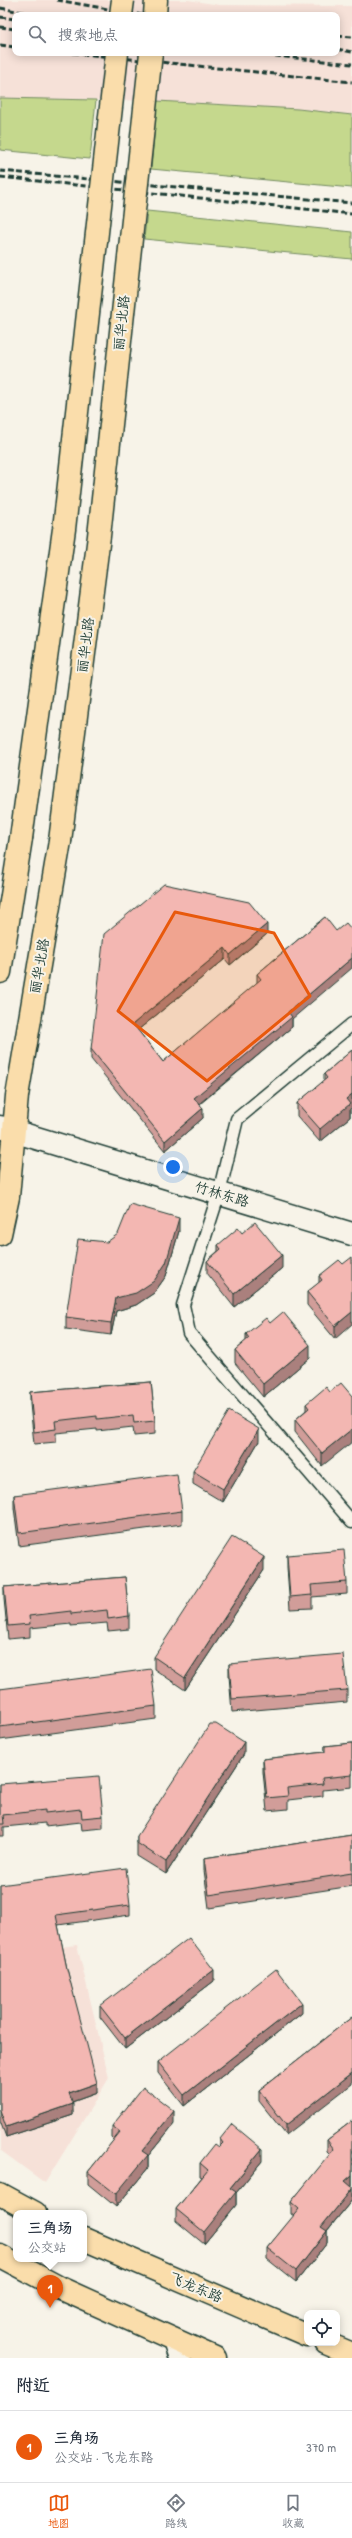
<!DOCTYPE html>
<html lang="zh">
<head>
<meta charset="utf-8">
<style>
	:root { --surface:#fff; --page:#f2f2f3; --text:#1f2937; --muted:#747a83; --line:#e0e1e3; --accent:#ea580c }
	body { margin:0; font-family:"Patrick Hand","LXGW WenKai TC",sans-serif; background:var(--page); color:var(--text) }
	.controls { position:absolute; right:12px; bottom:12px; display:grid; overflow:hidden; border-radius:8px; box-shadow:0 2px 10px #0003 }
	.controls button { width:36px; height:36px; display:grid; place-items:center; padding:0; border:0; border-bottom:1px solid var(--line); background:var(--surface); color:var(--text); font:20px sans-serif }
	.you { position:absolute; left:173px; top:1167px; width:14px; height:14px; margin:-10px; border:3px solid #fff; border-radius:50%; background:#1a73e8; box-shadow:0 0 0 6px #1a73e833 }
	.badge { display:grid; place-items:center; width:26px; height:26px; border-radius:50%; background:var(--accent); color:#fff; font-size:13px; font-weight:700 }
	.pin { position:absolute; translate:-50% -33px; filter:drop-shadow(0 1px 2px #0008) }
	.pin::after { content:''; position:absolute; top:21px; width:14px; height:12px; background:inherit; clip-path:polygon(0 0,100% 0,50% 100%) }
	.popup { position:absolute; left:13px; top:2210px; width:74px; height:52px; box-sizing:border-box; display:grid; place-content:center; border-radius:8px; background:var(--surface); filter:drop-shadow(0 1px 3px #0005); font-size:13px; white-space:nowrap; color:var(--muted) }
	.popup b { font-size:15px; color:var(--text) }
	.popup::after { content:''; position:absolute; left:50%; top:100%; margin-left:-8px; border:8px solid transparent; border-top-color:var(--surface) }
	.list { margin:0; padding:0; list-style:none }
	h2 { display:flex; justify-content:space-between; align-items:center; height:52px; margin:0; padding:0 16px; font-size:17px }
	h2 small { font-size:13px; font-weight:400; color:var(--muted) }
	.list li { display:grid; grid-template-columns:26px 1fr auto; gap:12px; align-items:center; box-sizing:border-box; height:72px; padding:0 16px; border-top:1px solid var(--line) }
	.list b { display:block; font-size:15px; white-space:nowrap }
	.list p { margin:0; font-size:13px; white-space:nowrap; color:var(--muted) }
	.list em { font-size:13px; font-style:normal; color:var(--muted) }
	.icon { flex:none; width:22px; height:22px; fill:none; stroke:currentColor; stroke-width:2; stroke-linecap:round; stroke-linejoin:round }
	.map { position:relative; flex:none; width:352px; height:2358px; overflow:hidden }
	.search { position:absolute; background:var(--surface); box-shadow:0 2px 10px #0003; left:12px; right:12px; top:12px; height:44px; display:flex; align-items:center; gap:10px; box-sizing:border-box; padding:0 14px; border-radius:8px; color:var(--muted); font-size:15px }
	.sheet { height:124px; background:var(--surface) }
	nav { display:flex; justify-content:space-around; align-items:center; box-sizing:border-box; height:56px; border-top:1px solid var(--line); background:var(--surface); font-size:11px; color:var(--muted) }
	nav a { display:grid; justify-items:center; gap:2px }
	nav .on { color:var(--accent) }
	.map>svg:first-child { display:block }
</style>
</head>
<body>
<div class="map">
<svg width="352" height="2358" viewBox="0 0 352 2358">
	<rect width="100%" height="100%" fill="#f7f3e8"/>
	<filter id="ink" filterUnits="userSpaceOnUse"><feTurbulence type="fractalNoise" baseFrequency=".025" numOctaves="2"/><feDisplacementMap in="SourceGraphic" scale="8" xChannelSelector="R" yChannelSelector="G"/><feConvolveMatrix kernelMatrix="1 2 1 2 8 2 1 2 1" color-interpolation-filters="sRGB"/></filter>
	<g filter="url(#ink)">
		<path fill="#f6e1d8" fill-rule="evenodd" d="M 0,0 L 188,0 L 220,5 L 352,6 L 352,115 L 298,109 L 157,101 L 0,98 ZM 15,15 L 337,15 L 337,53 L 15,53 Z
			M 77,1945 L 109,2078 L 45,2183 L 0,2150 L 0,1954 Z"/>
		<path fill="#c5d88d" stroke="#728a60" d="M 0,98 L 96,100 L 90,159 L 0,150 Z
			M 157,101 L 298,109 L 352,115 L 352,188 L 151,169 Z
			M 147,211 L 352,232 L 352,259 L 144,239 Z"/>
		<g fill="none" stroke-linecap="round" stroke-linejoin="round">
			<defs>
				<path id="service" d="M 352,1024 L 237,1119 L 219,1193 L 183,1305 L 189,1333 L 352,1522"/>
				<path id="minor" d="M 0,1127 L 352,1234
					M 174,2340 L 180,2358"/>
				<path id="primary" d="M 155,15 L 156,0
					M 0,972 L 21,838
					M 0,1234 L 8,1197 L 17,1096 L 60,841
					M 0,2194 L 35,2213
					M 84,2239 L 307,2335
					M 0,2256 L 60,2288 L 215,2358
					M 326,2343 L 352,2354"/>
			</defs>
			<use href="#service" stroke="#1f3d34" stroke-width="15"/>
			<use href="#minor" stroke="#1f3d34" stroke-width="25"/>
			<use href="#primary" stroke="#1f3d34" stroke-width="25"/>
			<use href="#service" stroke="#f7f3e8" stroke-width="12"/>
			<use href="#minor" stroke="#f7f3e8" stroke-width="22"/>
			<use href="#primary" stroke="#faddab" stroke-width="22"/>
			<path stroke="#1f3d34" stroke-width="3" stroke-dasharray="6 3" stroke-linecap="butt" d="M 57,0 L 142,15
				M 0,8 L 38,15
				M 0,17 L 15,19
				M 0,27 L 15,29
				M 337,36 L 352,37
				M 0,45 L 15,47
				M 337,49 L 352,52
				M 73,53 L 352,82
				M 248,53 L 352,64
				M 0,171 L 352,203
				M 0,177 L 352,214"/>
			<defs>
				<path id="primary-bridge" d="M 121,15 L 123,0
					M 21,838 L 64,529 L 117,53
					M 60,841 L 99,536 L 151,53"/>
			</defs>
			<use href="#primary-bridge" stroke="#1f3d34" stroke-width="25" stroke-linecap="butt"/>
			<use href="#primary-bridge" stroke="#faddab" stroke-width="22"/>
		</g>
		<path fill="#d19d99" stroke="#1f3d34" d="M 164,884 L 267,934 L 230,965 L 225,959 L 138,1030 L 163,1062 L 257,983 L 257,974 L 325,917 L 292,1019 L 292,1027 L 200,1104 L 203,1118 L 165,1151 L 91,1059 L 91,1049 Z
			M 352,1050 L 352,1107 L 350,1109 L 350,1117 L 320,1142 L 297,1116 L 297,1103 L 324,1081 L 324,1074 Z
			M 179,1231 L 166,1276 L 154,1293 L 136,1305 L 116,1311 L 111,1335 L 66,1329 L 66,1317 L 107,1242 Z
			M 242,1233 L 282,1268 L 234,1307 L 207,1273 L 207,1261 L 218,1251 L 218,1245 Z
			M 343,1264 L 335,1339 L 307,1305 L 307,1292 L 319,1283 L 319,1276 Z
			M 270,1323 L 310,1358 L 263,1397 L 235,1363 L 235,1350 L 246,1341 L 246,1334 Z
			M 151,1382 L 155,1421 L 155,1434 L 134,1436 L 133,1427 L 97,1431 L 97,1429 L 56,1433 L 56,1442 L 34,1444 L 30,1404 L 30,1392 Z
			M 330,1392 L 322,1466 L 295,1432 L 295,1420 L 306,1410 L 306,1404 Z
			M 259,1441 L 223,1502 L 193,1484 L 193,1471 Z
			M 14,1495 L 182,1511 L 182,1524 L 19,1546 L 14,1508 Z
			M 287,1555 L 347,1582 L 347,1594 L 312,1597 L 312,1608 L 290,1609 L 287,1567 Z
			M 264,1570 L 185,1690 L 154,1669 L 154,1657 Z
			M 125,1577 L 129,1616 L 129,1629 L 108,1631 L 107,1623 L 71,1626 L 71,1624 L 30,1628 L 30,1637 L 8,1639 L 4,1599 L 4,1587 Z
			M 229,1664 L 347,1690 L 347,1702 L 232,1712 L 229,1676 Z
			M 0,1689 L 156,1706 L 156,1719 L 0,1740 Z
			M 352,1743 L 352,1787 L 323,1790 L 323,1796 L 288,1800 L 288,1809 L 267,1811 L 263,1772 L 263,1759 L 325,1752 L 325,1746 Z
			M 244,1754 L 166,1874 L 137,1856 L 137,1836 Z
			M 0,1784 L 103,1816 L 103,1828 L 82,1830 L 81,1822 L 45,1826 L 45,1823 L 4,1827 L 4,1836 L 0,1836 Z
			M 352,1835 L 352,1886 L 209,1908 L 204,1870 L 204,1858 Z
			M 0,1885 L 130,1905 L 130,1915 L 58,1925 L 67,1969 L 97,2093 L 72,2102 L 73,2115 L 6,2137 L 0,2121 Z
			M 214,1981 L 125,2049 L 100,2017 L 100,2006 Z
			M 302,2013 L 184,2106 L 158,2073 L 158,2062 Z
			M 352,2017 L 286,2135 L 259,2101 L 259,2090 Z
			M 352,2121 L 352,2200 L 327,2231 L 327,2243 L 296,2282 L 267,2259 L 267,2248 L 294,2216 L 291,2214 L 291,2202 L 330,2155 L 327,2152 L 327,2140 Z
			M 174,2124 L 148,2156 L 148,2168 L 116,2207 L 88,2184 L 88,2172 L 114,2140 L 112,2138 L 112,2126 Z
			M 220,2139 L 262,2161 L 236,2193 L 236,2205 L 204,2244 L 176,2221 L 176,2209 L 202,2177 L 200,2176 L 200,2163 L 220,2146 Z"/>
		<path fill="#aa807d" stroke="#1f3d34" d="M 267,924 L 267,934 L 230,965 L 230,955 Z
			M 225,948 L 225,959 L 133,1034 L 133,1024 Z
			M 352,958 L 352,968 L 292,1019 L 292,1027 L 194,1108 L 194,1098 L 288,1012 Z
			M 352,1094 L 352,1107 L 350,1109 L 350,1117 L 320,1142 L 320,1129 L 346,1099 Z
			M 203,1108 L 203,1118 L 165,1151 L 165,1141 Z
			M 179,1218 L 179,1231 L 166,1276 L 154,1293 L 136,1305 L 116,1311 L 111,1335 L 111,1323 L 116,1298 Z
			M 282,1255 L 282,1268 L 234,1307 L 234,1294 Z
			M 352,1312 L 352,1324 L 335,1339 L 335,1326 Z
			M 310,1345 L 310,1358 L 263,1397 L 263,1384 Z
			M 259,1429 L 259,1441 L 223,1502 L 223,1489 Z
			M 352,1429 L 352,1442 L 322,1466 L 322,1453 Z
			M 264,1557 L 264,1570 L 185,1690 L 185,1678 Z
			M 244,1742 L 244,1754 L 166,1874 L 166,1862 Z
			M 214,1970 L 214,1981 L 125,2049 L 125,2038 Z
			M 302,2003 L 302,2013 L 184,2106 L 184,2095 Z
			M 352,2073 L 352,2084 L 286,2135 L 286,2125 Z
			M 97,2083 L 97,2093 L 69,2103 L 69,2093 Z
			M 73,2104 L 73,2115 L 6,2137 L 6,2127 Z
			M 174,2111 L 174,2124 L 148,2156 L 148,2168 L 116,2207 L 116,2194 L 142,2151 Z
			M 262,2149 L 262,2161 L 236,2193 L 236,2205 L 204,2244 L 204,2232 L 230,2188 Z
			M 352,2175 L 352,2186 L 345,2192 L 345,2181 Z
			M 352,2189 L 352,2200 L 321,2238 L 321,2227 Z
			M 327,2231 L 327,2243 L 296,2282 L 296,2271 Z"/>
		<path fill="#f3b7b2" stroke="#1f3d34" d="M 164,884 L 249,902 L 267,924 L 230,955 L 225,948 L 133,1024 L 163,1062 L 261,979 L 257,974 L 325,917 L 336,931 L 346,923 L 352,930 L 352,958 L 288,1012 L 292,1017 L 194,1098 L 203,1108 L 165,1141 L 91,1049 L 104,934 Z
			M 352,1050 L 352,1094 L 346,1099 L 350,1104 L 320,1129 L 297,1103 L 327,1078 L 324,1074 Z
			M 130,1204 L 179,1218 L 166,1263 L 154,1281 L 136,1293 L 116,1298 L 111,1323 L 66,1317 L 78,1239 L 107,1242 L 118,1234 Z
			M 255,1222 L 282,1255 L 234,1294 L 207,1261 L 221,1249 L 218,1245 L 238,1228 L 242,1233 Z
			M 352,1257 L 352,1312 L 335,1326 L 307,1292 L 322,1280 L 319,1276 L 339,1260 L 343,1264 Z
			M 283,1312 L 310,1345 L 263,1384 L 235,1350 L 249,1338 L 246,1334 L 266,1318 L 270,1323 Z
			M 151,1382 L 155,1421 L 134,1423 L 133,1415 L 97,1419 L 97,1416 L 55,1421 L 56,1429 L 34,1432 L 30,1392 Z
			M 341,1383 L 352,1396 L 352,1429 L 322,1453 L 295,1420 L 309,1408 L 306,1404 L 326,1387 L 330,1392 Z
			M 229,1411 L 259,1429 L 223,1489 L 193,1471 Z
			M 177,1474 L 182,1511 L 19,1533 L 14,1495 Z
			M 232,1537 L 264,1557 L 185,1678 L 154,1657 Z
			M 344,1550 L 347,1582 L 311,1585 L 312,1595 L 290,1597 L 287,1555 Z
			M 125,1577 L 129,1616 L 108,1619 L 107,1610 L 71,1614 L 71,1611 L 29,1616 L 30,1624 L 8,1626 L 4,1587 Z
			M 343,1654 L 347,1690 L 232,1699 L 229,1664 Z
			M 151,1669 L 156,1706 L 0,1727 L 0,1689 Z
			M 210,1724 L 216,1724 L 244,1742 L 166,1862 L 137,1843 L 137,1836 Z
			M 352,1743 L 352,1775 L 322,1778 L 323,1784 L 287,1788 L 288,1796 L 267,1798 L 263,1759 L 325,1752 L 325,1746 Z
			M 99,1776 L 103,1816 L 82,1818 L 81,1809 L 45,1813 L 45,1810 L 3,1815 L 4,1824 L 0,1824 L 0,1784 Z
			M 352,1835 L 352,1873 L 209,1895 L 204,1858 Z
			M 126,1868 L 130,1905 L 56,1915 L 67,1969 L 97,2083 L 69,2093 L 73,2104 L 6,2127 L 0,2110 L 0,1885 Z
			M 189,1938 L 214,1970 L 125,2038 L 100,2006 Z
			M 276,1969 L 302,2003 L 184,2095 L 158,2062 Z
			M 352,2017 L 352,2073 L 286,2125 L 259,2090 Z
			M 143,2087 L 174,2111 L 142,2151 L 148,2155 L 116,2194 L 88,2172 L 120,2132 L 112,2126 Z
			M 352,2121 L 352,2175 L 345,2181 L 352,2187 L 352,2189 L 321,2227 L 327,2231 L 296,2271 L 267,2248 L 299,2209 L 291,2202 L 334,2149 L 327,2140 Z
			M 232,2124 L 262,2149 L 230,2188 L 236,2192 L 204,2232 L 176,2209 L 208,2170 L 200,2163 L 215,2144 L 219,2147 L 223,2143 L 220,2139 Z"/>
	</g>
	<path fill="#e8590c" fill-opacity="0.2" stroke="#e8590c" stroke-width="3" stroke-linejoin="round" d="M 175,912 L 274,933 L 310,996 L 207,1081 L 118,1011 Z"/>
	<g text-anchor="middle" stroke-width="4" stroke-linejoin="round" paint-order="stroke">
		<g font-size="14" fill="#1f3d34" stroke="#f7f3e8">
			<text transform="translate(121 323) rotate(-84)" y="5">丽华北路</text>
			<text transform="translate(85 645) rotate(-83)" y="5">丽华北路</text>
			<text transform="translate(39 966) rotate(-80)" y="5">丽华北路</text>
			<text transform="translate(222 1194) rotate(17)" y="5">竹林东路</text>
			<text transform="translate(196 2287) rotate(23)" y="5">飞龙东路</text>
		</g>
	</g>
</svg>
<div class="controls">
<button><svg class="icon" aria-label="locate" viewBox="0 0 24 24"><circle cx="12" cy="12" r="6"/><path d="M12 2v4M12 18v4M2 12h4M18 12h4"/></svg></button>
</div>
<div class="you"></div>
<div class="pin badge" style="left:50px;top:2308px">1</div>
<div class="popup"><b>三角场</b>公交站</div>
<div class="search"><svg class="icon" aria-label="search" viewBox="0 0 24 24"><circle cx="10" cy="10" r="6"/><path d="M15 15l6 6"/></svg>搜索地点</div>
</div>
<section class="sheet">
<h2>附近<small></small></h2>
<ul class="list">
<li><span class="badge">1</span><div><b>三角场</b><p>公交站 · 飞龙东路</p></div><em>370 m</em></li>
</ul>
</section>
<nav>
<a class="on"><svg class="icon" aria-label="map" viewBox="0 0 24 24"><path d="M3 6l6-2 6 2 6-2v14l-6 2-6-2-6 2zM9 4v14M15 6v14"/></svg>地图</a>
<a><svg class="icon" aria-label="directions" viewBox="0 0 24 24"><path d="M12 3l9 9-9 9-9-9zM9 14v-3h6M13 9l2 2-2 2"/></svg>路线</a>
<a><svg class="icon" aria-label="saved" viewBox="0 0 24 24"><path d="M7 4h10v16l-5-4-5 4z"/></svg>收藏</a>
</nav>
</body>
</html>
